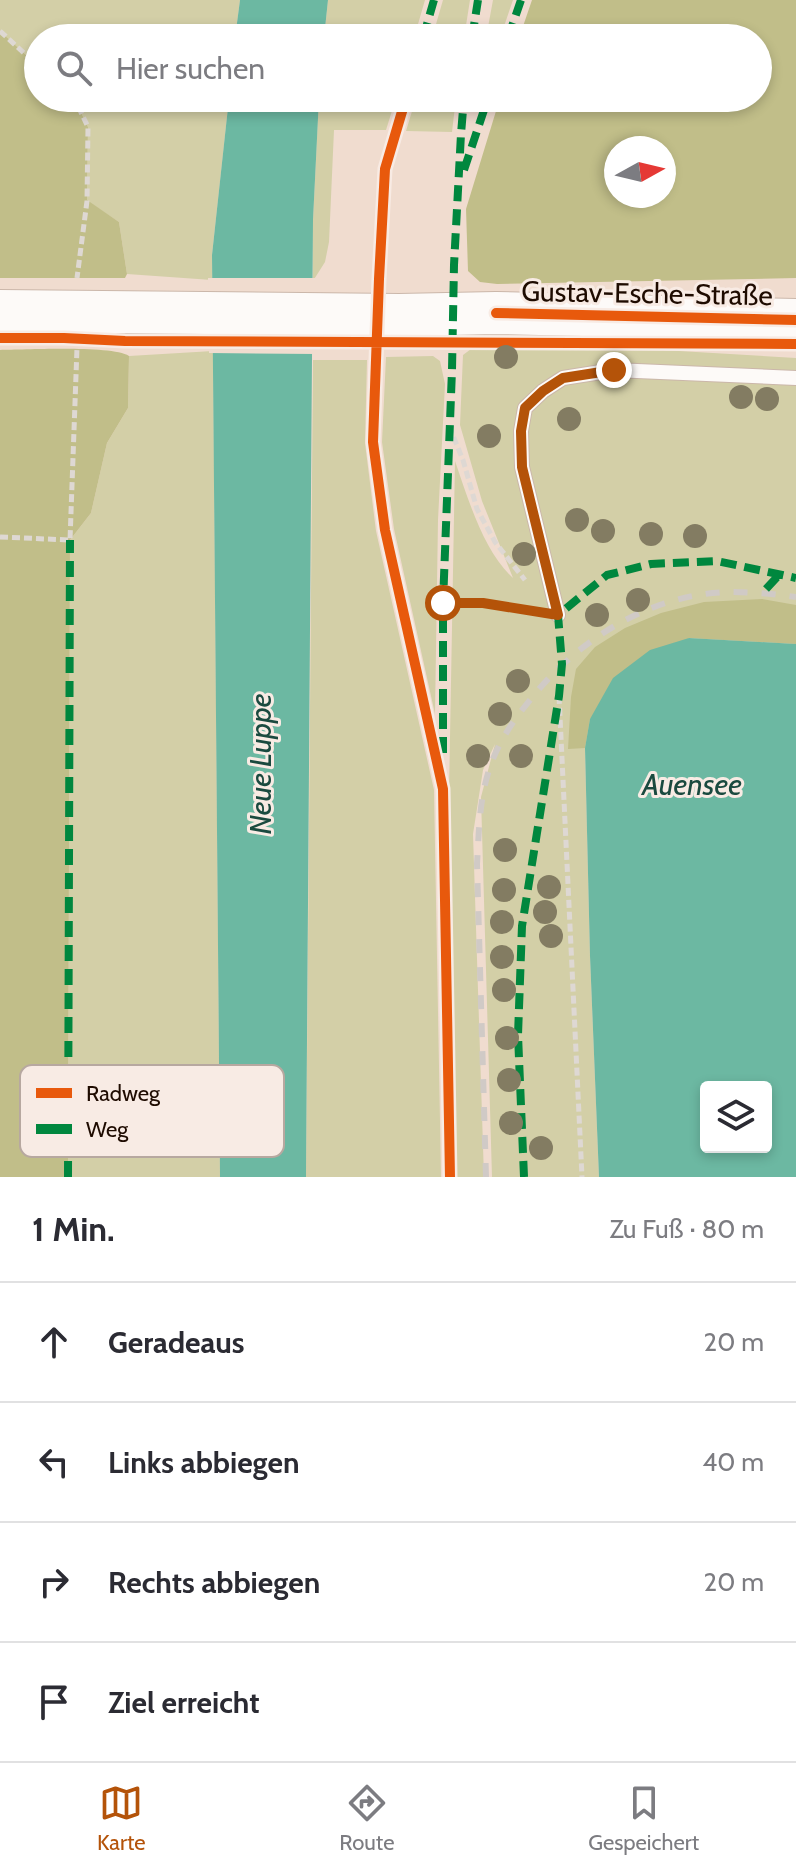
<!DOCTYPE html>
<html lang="de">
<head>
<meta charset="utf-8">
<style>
	:root { --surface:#fff; --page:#f2f2f3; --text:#2b2b33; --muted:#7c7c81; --line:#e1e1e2; --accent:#b45309 }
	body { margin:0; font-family:Cabin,sans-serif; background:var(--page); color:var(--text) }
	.controls { position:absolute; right:24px; bottom:24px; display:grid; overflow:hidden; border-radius:8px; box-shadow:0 4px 12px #0003 }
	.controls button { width:72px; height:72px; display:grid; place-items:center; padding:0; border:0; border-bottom:2px solid var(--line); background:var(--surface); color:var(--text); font:40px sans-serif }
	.compass { position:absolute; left:604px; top:136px; width:72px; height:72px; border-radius:50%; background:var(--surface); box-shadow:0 4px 12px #0003; rotate:82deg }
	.stop { position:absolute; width:24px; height:24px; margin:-18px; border:6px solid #b45309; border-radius:50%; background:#fff }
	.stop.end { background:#b45309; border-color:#fff; box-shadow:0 2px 8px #0008 }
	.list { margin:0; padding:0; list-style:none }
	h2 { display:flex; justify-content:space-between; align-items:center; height:104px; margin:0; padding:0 32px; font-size:34px }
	h2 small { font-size:26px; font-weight:400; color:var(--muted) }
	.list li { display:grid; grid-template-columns:52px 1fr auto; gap:24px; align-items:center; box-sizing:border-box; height:120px; padding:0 32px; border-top:2px solid var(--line) }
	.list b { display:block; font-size:30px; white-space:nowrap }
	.list em { font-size:26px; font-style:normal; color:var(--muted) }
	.icon { flex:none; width:44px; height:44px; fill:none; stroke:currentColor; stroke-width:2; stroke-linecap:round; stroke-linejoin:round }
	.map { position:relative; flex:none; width:796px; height:1177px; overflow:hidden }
	.search { position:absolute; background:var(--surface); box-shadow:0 4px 12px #0003; left:24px; right:24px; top:24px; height:88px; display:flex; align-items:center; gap:20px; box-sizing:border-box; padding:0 28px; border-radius:44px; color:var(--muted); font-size:30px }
	.sheet { height:584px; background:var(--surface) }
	nav { display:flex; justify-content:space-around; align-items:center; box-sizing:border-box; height:112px; border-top:2px solid var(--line); background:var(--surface); font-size:22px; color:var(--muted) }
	nav a { display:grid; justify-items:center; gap:4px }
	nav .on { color:var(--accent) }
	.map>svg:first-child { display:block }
</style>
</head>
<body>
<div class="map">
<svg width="796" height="1177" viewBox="0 0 796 1177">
	<rect width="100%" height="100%" fill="#f0dccf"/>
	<path fill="#d3cfa7" d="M 0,0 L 240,0 L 235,38 L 38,38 L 38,66 L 0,31 Z
		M 328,0 L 425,0 L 414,38 L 324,38 Z
		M 443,0 L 470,0 L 464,38 L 432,38 Z
		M 493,0 L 513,0 L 500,38 L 486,38 Z
		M 70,98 L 229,98 L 212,255 L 212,280 L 127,274 L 119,222 L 87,201 L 88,127 L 78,106 Z
		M 319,98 L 396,98 L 386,130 L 334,130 L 329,242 L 325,262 L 313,281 L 313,220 Z
		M 416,98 L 456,98 L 452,132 L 406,131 Z
		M 471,349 L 662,350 L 796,358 L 796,644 L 689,638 L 585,748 L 590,956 L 599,1177 L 492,1177 L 481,797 L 495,744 L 483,770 L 473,834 L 484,1177 L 455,1177 L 449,793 L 455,461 C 468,499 484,552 513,578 L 482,501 L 460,425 L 463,355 Z
		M 213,351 L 220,1177 L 68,1177 L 70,540 L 91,513 L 107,443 L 128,408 L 129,356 Z
		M 433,356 L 440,361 L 445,384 L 438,520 L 435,714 L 394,529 L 382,442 L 386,357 Z
		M 313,360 L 367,360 L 365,443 L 376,531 L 434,790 L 441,1177 L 306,1177 Z"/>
	<path fill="#c1be89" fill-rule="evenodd" d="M 532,0 L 796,0 L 796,278 L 497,284 L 480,282 L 468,271 L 466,209 L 500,98 L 758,98 L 758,38 L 519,38 ZM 664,148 L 664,196 L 616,196 L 616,148 Z
		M 0,31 L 38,66 L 38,98 L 70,98 L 78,106 L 88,127 L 87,200 L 119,222 L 127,274 L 125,278 L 0,278 Z
		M 0,350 C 25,350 111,345 129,356 L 128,408 L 107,443 L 91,513 L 70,540 L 68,1177 L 0,1177 Z
		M 762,599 L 796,605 L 796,644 L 689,638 L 590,719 L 585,748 L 568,749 L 571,697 L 576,669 L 595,647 L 625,628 L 661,613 L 704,602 Z"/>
	<path fill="#6cb8a2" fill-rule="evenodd" d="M 240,0 L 328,0 L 324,38 L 235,38 Z
		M 229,98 L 319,98 L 313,220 L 306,1177 L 220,1177 L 212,255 Z
		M 689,638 L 796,644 L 796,1177 L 599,1177 L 590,956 L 585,748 L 590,719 L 613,678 L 650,650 ZM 766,1087 L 766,1147 L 706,1147 L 706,1087 Z"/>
	<path fill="#f0dccf" d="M 208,278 L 317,278 L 317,354 L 209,353 Z"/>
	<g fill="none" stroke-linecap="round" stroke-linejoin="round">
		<defs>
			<path id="service" d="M 558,615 L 522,467 L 521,431 L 525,408 L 543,391 L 563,378 L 614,370 L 796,378"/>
			<path id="secondary" d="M 0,311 L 399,315 L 496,313 L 796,320"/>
		</defs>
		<use href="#service" stroke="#cbb7aa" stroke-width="16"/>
		<use href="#secondary" stroke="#cbb7aa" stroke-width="44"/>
		<path stroke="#ded8d3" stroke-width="5" stroke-dasharray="8 4" stroke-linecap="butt" d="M 0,31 L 38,66
			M 70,98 L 78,106 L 88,127 L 87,201 L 77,278
			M 449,426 L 463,460 L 477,509 L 495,542 L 525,580
			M 0,537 L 70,540 L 77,348
			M 443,603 L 483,603 L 534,611
			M 559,696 L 582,1177"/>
		<use href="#service" stroke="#fdfaf8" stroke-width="14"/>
		<use href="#secondary" stroke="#fdfaf8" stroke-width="42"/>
		<path stroke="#d0cac6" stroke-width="6" stroke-dasharray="14 14" stroke-linecap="butt" d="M 486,1177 L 477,864 C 479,832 479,799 490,767 C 499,740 516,717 534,695 C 582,637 652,594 729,592 C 751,592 774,594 796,597"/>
		<path stroke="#00873e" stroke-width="8" stroke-dasharray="16 8" stroke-linecap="butt" d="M 423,38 L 434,0
			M 472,38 L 478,0
			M 508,38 L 521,0
			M 464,170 L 488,98
			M 766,589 L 780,574
			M 443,753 L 443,603 L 452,370 L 454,265 L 461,134 L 464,98
			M 68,1177 L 70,540
			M 524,1177 L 518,1035 L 522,926 L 559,696 L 562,664 L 558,615 L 607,575 L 651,564 L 717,561 L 796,578"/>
		<defs>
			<path id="cycleway" d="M 406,98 L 385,169 L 379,279 L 373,442 L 385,530 L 443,789 L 450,1177
				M 496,313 L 796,320
				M 0,338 L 64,338 L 125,341 L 796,344"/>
		</defs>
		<use href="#cycleway" stroke="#f8ebe4" stroke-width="15"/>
		<use href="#cycleway" stroke="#e8590c" stroke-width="10"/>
	</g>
	<g fill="#837c62">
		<circle cx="506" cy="357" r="12"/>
		<circle cx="741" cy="397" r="12"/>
		<circle cx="767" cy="399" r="12"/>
		<circle cx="569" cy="419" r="12"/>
		<circle cx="489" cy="436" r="12"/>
		<circle cx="577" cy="520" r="12"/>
		<circle cx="603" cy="531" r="12"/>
		<circle cx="651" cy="534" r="12"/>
		<circle cx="695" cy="536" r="12"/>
		<circle cx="524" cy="554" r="12"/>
		<circle cx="638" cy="600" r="12"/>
		<circle cx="597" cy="615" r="12"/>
		<circle cx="518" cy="681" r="12"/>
		<circle cx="500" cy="714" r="12"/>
		<circle cx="478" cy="756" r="12"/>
		<circle cx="521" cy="756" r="12"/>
		<circle cx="505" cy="850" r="12"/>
		<circle cx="549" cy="887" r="12"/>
		<circle cx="504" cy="890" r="12"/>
		<circle cx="545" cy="912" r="12"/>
		<circle cx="502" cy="922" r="12"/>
		<circle cx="551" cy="936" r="12"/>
		<circle cx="502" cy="957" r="12"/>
		<circle cx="504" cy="990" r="12"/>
		<circle cx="507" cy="1038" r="12"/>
		<circle cx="509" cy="1080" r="12"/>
		<circle cx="511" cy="1123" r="12"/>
		<circle cx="541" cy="1148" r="12"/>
	</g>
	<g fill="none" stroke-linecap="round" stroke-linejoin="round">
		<path stroke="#b45309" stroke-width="10" d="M 443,603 L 483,603 L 558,615 L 522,467 L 521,431 L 525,408 L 543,391 L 563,378 L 614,370"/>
	</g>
	<g text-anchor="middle" stroke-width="6" stroke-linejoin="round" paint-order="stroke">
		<g font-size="28" fill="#1e0b00" stroke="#f8ebe4">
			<text transform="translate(647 293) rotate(1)" y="10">Gustav-Esche-Straße</text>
		</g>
		<g font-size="30" font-style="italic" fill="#1a4a3f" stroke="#f8ebe4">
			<text transform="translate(261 764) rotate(-90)" y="10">Neue Luppe</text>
			<text x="692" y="795">Auensee</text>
		</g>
	</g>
	<rect x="20" y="1065" width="264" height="92" rx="12" fill="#f8ebe4" stroke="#b7a8a0" stroke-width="2"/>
	<rect x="36" y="1088" width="36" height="10" fill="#e8590c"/>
	<rect x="36" y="1124" width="36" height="10" fill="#00873e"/>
	<g font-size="22" fill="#1e0b00">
		<text x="86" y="1101">Radweg</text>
		<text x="86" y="1137">Weg</text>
	</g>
</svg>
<div class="controls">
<button><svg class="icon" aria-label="layers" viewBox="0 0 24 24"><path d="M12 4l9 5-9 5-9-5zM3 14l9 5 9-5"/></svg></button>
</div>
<svg class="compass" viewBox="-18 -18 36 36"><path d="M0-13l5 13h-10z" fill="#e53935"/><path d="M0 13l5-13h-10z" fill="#7c7c81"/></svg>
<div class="stop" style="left:443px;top:603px"></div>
<div class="stop end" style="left:614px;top:370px"></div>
<div class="search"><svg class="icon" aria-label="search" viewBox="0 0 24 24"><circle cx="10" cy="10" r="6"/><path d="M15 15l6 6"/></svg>Hier suchen</div>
</div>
<section class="sheet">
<h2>1 Min.<small>Zu Fuß · 80 m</small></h2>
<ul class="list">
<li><svg class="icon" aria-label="ahead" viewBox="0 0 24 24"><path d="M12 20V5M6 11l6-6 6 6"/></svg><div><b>Geradeaus</b></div><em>20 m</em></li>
<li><svg class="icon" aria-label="left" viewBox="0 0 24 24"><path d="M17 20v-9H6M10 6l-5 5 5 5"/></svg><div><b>Links abbiegen</b></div><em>40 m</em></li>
<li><svg class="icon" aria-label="right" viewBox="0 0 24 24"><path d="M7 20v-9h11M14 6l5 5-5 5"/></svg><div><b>Rechts abbiegen</b></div><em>20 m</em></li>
<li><svg class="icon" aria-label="arrive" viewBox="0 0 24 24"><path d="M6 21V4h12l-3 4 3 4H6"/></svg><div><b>Ziel erreicht</b></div></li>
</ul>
</section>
<nav>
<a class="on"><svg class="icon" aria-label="map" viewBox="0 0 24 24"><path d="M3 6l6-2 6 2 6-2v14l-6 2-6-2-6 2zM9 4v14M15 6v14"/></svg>Karte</a>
<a><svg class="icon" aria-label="directions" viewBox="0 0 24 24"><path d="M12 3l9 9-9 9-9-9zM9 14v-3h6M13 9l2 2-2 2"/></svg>Route</a>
<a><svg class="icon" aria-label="saved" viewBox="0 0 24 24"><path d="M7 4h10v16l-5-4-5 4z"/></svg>Gespeichert</a>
</nav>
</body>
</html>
